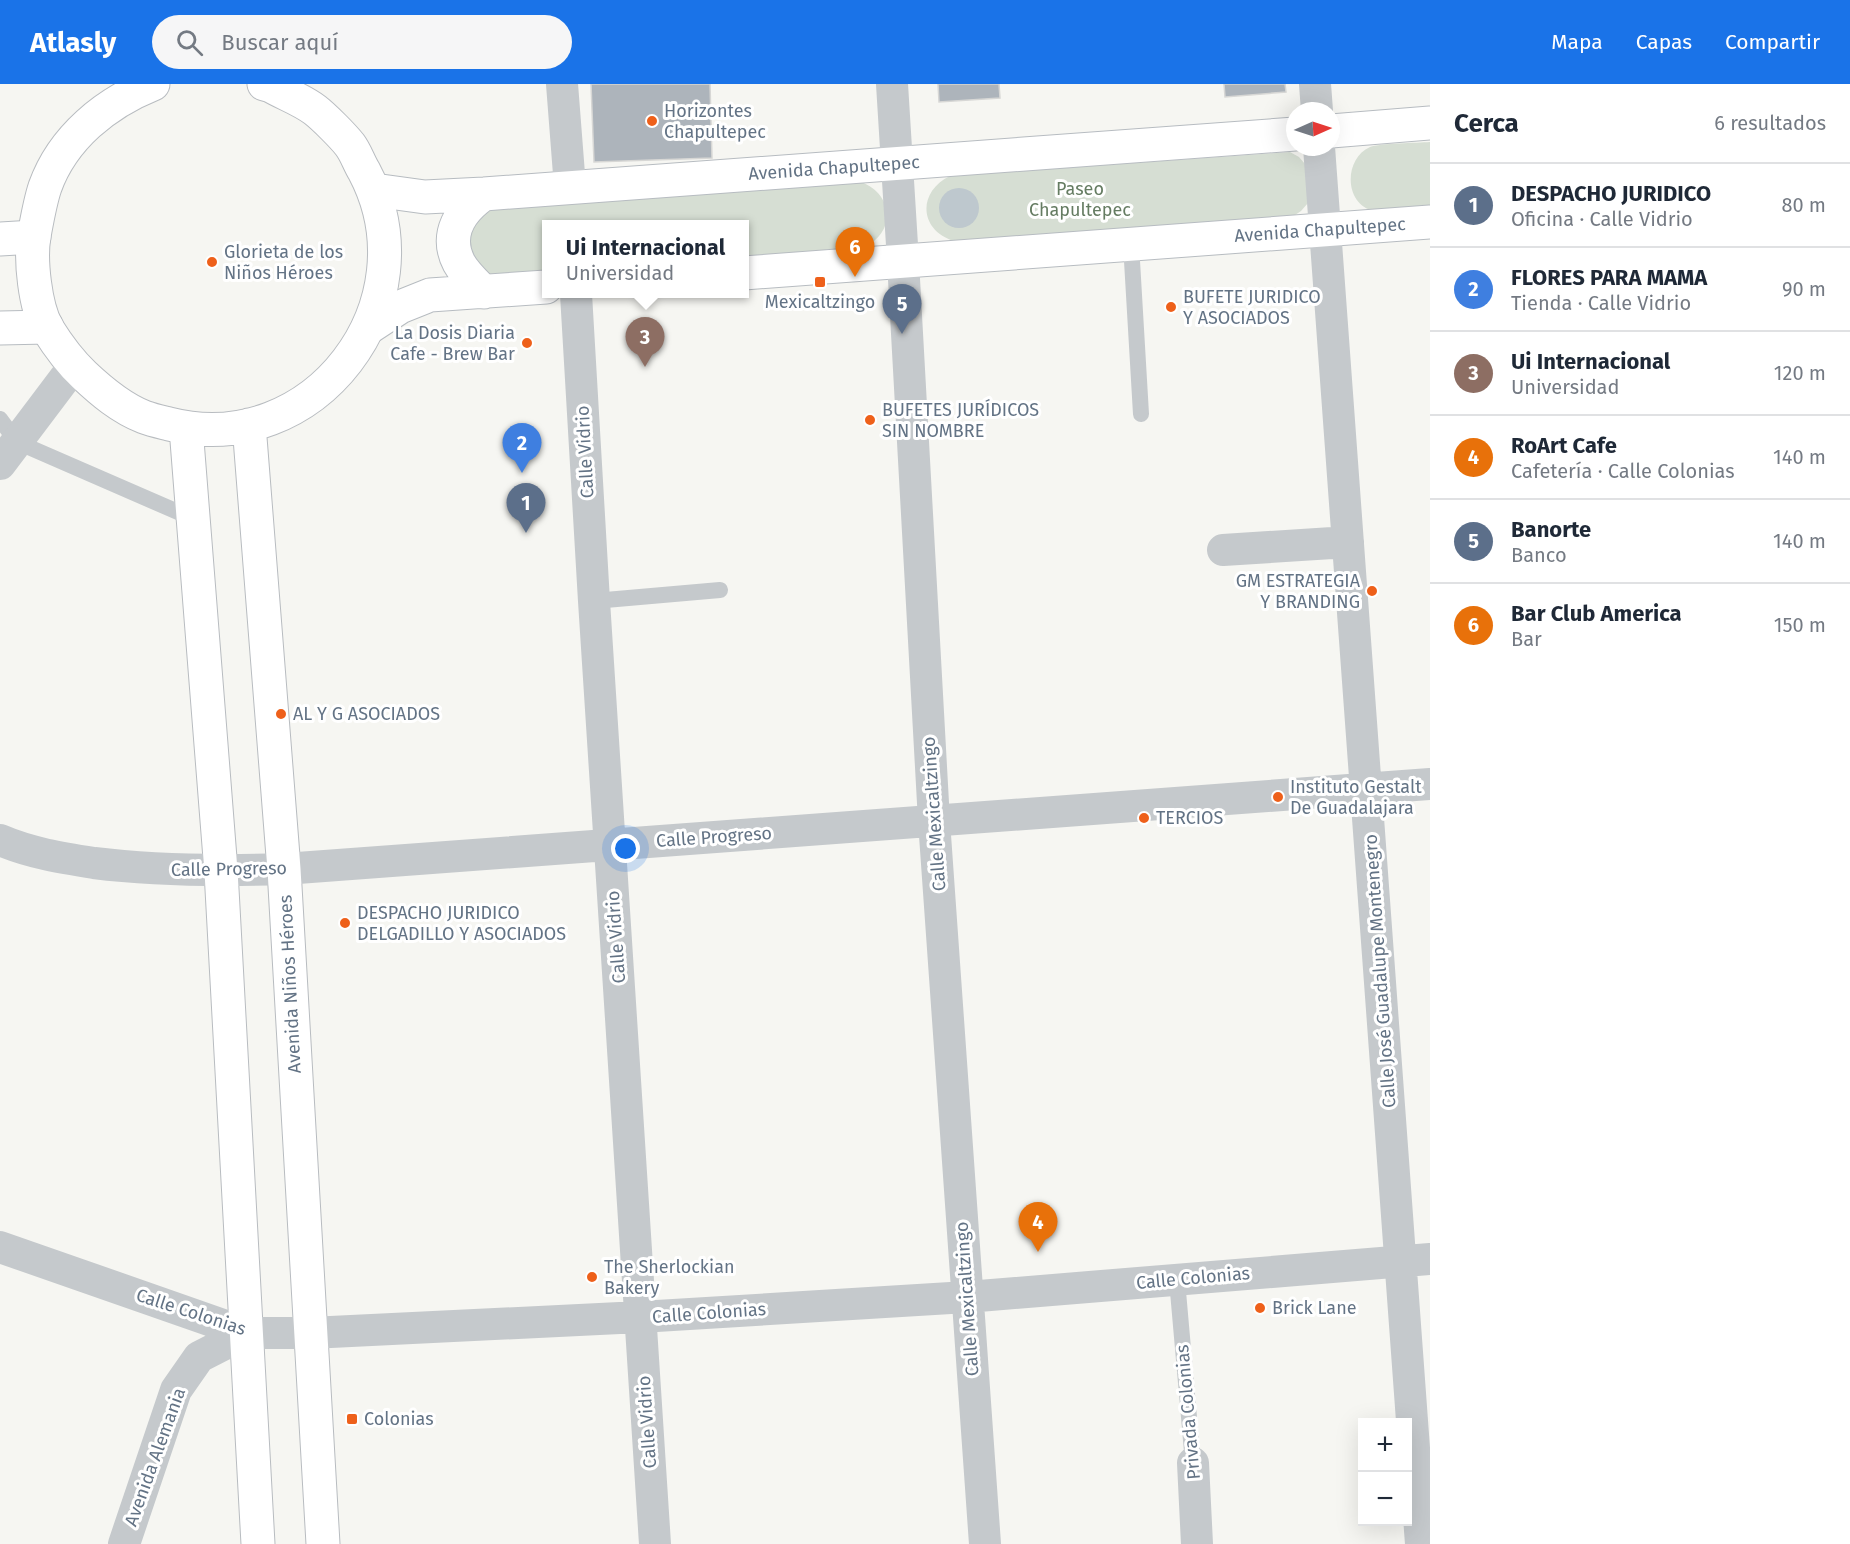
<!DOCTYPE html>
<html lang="es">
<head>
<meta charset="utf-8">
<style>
	:root { --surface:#fff; --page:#f6f6f7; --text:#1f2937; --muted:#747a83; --line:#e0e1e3; --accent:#1a73e8 }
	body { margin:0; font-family:"Fira Sans",sans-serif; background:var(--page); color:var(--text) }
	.controls { position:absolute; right:18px; bottom:18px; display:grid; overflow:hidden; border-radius:0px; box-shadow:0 6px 24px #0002 }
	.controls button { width:54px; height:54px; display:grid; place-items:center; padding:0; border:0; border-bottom:2px solid var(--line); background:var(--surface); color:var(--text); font:30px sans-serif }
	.compass { position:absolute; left:1286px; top:18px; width:54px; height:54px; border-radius:50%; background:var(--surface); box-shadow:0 6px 24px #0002; rotate:87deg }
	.you { position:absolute; left:626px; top:765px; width:21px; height:21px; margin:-15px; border:4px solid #fff; border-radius:50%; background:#1a73e8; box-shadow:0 0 0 9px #1a73e833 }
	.badge { display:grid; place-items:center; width:39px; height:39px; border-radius:50%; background:var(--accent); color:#fff; font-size:20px; font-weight:700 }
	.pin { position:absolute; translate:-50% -50px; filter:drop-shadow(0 2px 3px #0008) }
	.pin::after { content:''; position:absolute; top:32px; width:21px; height:18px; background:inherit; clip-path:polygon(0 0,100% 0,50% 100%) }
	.popup { position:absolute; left:542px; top:136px; width:207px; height:78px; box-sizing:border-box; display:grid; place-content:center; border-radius:0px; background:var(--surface); filter:drop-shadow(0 2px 4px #0005); font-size:20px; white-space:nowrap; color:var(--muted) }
	.popup b { font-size:22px; color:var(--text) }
	.popup::after { content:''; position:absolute; left:50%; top:100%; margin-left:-12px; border:12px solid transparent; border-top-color:var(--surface) }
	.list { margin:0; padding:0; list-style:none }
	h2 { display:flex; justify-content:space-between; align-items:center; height:78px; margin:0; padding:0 24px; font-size:26px }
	h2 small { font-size:20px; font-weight:400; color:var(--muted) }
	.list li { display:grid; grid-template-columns:39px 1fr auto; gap:18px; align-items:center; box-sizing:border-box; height:84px; padding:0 24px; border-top:2px solid var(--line) }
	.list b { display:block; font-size:22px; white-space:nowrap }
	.list p { margin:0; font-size:20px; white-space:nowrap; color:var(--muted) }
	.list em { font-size:20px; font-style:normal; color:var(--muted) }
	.icon { flex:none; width:33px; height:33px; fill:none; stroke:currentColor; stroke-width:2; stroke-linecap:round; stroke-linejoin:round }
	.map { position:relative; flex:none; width:1430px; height:1460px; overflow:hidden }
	header { display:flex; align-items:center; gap:36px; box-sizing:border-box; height:84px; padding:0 30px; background:var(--accent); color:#fff }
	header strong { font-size:28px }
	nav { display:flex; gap:33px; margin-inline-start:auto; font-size:21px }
	.search { width:420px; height:54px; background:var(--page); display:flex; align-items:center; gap:15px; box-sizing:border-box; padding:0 21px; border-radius:33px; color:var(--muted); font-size:22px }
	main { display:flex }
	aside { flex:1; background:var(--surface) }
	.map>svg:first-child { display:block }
</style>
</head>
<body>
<header>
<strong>Atlasly</strong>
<div class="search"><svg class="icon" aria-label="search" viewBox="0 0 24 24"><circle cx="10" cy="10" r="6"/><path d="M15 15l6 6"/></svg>Buscar aquí</div>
<nav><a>Mapa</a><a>Capas</a><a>Compartir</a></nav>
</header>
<main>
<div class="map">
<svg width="1430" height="1460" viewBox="0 0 1430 1460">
	<rect width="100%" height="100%" fill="#f6f6f2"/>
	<path fill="#d6ded3" d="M 1430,58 L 1430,124 C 1417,125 1386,129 1375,127 C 1344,122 1343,75 1370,63 C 1380,59 1417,59 1430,58 Z
		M 1290,68 L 1299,73 L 1305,80 L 1308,119 L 1301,127 L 1292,133 L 954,157 C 919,146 917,108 950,92 Z
		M 861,98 C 894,110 896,149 864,163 L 744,172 L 744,140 L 546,140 L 546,186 L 479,191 L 462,141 L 476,125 Z"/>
	<path fill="#bec8ce" d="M939 124a20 20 0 1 1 40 0a20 20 0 1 1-40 0Z"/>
	<path fill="#adb4bb" stroke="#d7d7d5" stroke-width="1.5" d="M 591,0 L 710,0 L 712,74 L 594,78 Z
		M 938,0 L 999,0 L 1000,14 L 939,18 Z
		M 1224,0 L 1285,0 L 1286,8 L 1225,13 Z"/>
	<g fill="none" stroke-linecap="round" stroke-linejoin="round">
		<defs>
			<path id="secondary" d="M 1331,47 L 1430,39
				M 374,106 L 425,113 L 484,110 L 1295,50
				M 484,110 C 461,126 444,150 459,179 C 465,190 475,199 484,208
				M 0,155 L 34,153
				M 744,189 L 1430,138
				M 0,244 L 47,243
				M 368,244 L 400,223 L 430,211 L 546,203"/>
			<path id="primary" d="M 153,0 C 106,19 63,53 45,103 C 40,118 37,136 34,152 C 30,176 35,222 47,244 C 57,260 70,278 84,291 C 102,308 121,324 144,333 C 152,336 161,338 169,340 C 314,377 434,219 364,87 C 359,79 356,69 350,61 C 343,52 324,33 315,26 C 302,16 285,10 271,2 L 264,0
				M 249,341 L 284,785 L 323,1460
				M 186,344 L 221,787 L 258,1460"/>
		</defs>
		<use href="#secondary" stroke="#b7bcc1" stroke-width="35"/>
		<use href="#primary" stroke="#b8bcc0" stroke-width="35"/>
		<path stroke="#c5c9cc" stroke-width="16" d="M 1131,160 L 1141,330
			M 0,335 L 17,358 L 194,435
			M 594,517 L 720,506
			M 1177,1196 L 1193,1379"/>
		<path stroke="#c5c9cc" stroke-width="32" d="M 562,0 L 570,103
			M 892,0 L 903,177 L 934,737 L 985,1460
			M 1315,0 L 1317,27
			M 1319,63 L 1421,1460
			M 576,210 L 594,517 L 655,1460
			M 0,380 L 74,282
			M 1223,466 L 1348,458
			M 0,756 C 30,769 62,774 94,779 C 158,787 220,787 284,785 L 1430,700
			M 0,1163 L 246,1249 L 310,1249 L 640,1233 L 967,1213 L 1430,1175
			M 1193,1379 L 1197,1460
			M 124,1460 L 176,1306 L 199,1273 L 246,1249"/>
		<use href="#secondary" stroke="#fff" stroke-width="33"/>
		<use href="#primary" stroke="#fff" stroke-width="33"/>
	</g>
	<g fill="#ee601a" stroke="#fff" stroke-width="2">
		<circle cx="652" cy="37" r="6"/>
		<circle cx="212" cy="178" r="6"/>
		<rect x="814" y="192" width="12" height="12" rx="3"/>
		<circle cx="1171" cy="223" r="6"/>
		<circle cx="527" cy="259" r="6"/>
		<circle cx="870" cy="336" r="6"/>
		<circle cx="1372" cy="507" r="6"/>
		<circle cx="281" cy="630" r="6"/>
		<circle cx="1278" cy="713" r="6"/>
		<circle cx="1144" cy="734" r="6"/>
		<circle cx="345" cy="839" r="6"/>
		<circle cx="592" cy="1193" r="6"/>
		<circle cx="1260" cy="1224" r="6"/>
		<rect x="346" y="1329" width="12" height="12" rx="3"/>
	</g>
	<g text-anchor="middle" stroke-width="6" stroke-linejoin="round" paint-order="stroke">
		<g font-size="18" fill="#637385" stroke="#fff" text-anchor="start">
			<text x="664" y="33">Horizontes<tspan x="664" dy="21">Chapultepec</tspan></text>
			<text x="224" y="174">Glorieta de los<tspan x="224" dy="21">Niños Héroes</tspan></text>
			<text x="1183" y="219">BUFETE JURIDICO<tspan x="1183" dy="21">Y ASOCIADOS</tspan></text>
			<text x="820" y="224" text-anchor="middle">Mexicaltzingo</text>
			<text x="515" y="255" text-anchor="end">La Dosis Diaria<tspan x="515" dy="21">Cafe - Brew Bar</tspan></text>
			<text x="882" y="332">BUFETES JURÍDICOS<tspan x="882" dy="21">SIN NOMBRE</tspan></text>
			<text x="1360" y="503" text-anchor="end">GM ESTRATEGIA<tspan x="1360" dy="21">Y BRANDING</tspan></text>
			<text x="293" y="636">AL Y G ASOCIADOS</text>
			<text x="1290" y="709">Instituto Gestalt<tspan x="1290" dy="21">De Guadalajara</tspan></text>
			<text x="1156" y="740">TERCIOS</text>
			<text x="357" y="835">DESPACHO JURIDICO<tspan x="357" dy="21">DELGADILLO Y ASOCIADOS</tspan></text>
			<text x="604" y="1189">The Sherlockian<tspan x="604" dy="21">Bakery</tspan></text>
			<text x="1272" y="1230">Brick Lane</text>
			<text x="364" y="1341">Colonias</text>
		</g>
		<g font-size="18" fill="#637385" stroke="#fff">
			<text transform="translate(834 84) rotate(-4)" y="6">Avenida Chapultepec</text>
			<text transform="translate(1320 146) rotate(-4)" y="6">Avenida Chapultepec</text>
			<text transform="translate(585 368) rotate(-93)" y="6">Calle Vidrio</text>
			<text transform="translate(934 730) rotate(-94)" y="6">Calle Mexicaltzingo</text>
			<text transform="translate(714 753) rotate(-4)" y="6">Calle Progreso</text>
			<text transform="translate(229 785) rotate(-1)" y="6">Calle Progreso</text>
			<text transform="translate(616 853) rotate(-94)" y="6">Calle Vidrio</text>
			<text transform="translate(1380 887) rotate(-94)" y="6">Calle José Guadalupe Montenegro</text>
			<text transform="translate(290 900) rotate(-93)" y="6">Avenida Niños Héroes</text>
			<text transform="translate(1193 1194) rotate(-5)" y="6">Calle Colonias</text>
			<text transform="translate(967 1215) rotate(-94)" y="6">Calle Mexicaltzingo</text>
			<text transform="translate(191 1228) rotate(18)" y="6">Calle Colonias</text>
			<text transform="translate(709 1229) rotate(-4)" y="6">Calle Colonias</text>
			<text transform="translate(1188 1328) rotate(-95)" y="6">Privada Colonias</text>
			<text transform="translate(647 1338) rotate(-94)" y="6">Calle Vidrio</text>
			<text transform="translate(155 1373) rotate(-70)" y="6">Avenida Alemania</text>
		</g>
		<g font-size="18" fill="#657c62" stroke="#fff">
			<text x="1080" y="111">Paseo<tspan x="1080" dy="21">Chapultepec</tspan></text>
		</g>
	</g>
</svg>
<div class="controls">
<button>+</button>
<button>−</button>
</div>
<svg class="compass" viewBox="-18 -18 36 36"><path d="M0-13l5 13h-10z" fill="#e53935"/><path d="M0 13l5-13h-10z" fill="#747a83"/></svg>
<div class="you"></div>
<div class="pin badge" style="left:526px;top:449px;background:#5c6f8a">1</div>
<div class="pin badge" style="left:522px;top:389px;background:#3f7fe0">2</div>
<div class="pin badge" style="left:645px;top:283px;background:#8d6e63">3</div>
<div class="popup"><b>Ui Internacional</b>Universidad</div>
<div class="pin badge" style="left:1038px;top:1168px;background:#e8710a">4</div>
<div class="pin badge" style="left:902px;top:250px;background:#5c6f8a">5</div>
<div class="pin badge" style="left:855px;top:193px;background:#e8710a">6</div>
</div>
<aside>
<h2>Cerca<small>6 resultados</small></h2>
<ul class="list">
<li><span class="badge" style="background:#5c6f8a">1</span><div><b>DESPACHO JURIDICO</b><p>Oficina · Calle Vidrio</p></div><em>80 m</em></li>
<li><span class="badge" style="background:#3f7fe0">2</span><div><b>FLORES PARA MAMA</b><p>Tienda · Calle Vidrio</p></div><em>90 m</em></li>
<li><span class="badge" style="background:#8d6e63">3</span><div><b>Ui Internacional</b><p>Universidad</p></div><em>120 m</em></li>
<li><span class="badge" style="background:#e8710a">4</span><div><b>RoArt Cafe</b><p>Cafetería · Calle Colonias</p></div><em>140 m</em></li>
<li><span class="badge" style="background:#5c6f8a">5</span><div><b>Banorte</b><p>Banco</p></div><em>140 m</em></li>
<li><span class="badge" style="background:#e8710a">6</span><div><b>Bar Club America</b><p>Bar</p></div><em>150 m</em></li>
</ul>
</aside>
</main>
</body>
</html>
